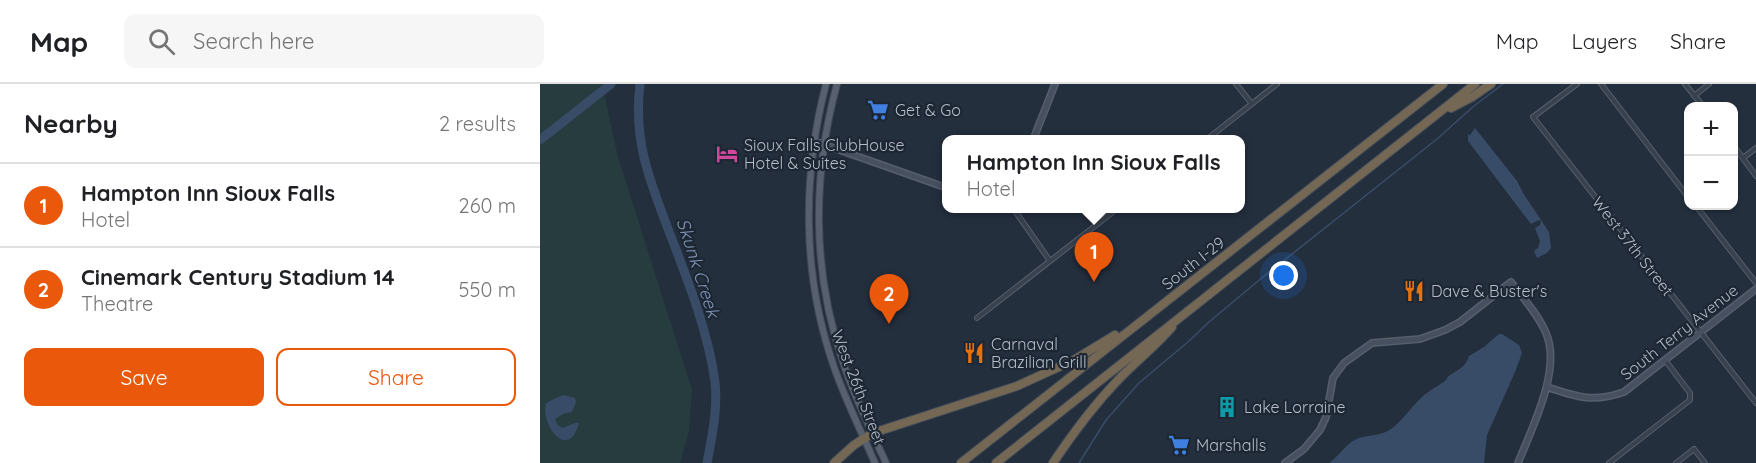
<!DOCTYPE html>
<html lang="en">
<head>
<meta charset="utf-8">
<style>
	:root { --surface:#fff; --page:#f6f6f6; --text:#202124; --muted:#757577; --line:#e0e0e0; --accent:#ea580c }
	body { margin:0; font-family:Quicksand,sans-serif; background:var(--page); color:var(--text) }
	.controls { position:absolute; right:18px; top:18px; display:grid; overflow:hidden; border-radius:12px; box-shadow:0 2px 4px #0004 }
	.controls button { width:54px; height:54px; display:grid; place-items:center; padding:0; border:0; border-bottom:2px solid var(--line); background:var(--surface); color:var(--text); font:30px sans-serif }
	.you { position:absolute; left:744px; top:192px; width:21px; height:21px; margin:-15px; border:4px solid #fff; border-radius:50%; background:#1a73e8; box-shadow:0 0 0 9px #1a73e833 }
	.badge { display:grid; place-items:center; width:39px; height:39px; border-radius:50%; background:var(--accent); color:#fff; font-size:20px; font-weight:700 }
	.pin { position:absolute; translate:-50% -50px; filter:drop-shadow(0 2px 3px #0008) }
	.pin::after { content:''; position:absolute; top:32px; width:21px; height:18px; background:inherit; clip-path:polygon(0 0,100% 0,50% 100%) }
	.popup { position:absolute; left:402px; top:51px; width:303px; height:78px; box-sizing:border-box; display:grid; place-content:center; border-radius:12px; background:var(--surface); filter:drop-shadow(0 2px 4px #0005); font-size:20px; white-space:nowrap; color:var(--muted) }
	.popup b { font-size:22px; color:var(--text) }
	.popup::after { content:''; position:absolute; left:50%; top:100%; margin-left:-12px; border:12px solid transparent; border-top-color:var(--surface) }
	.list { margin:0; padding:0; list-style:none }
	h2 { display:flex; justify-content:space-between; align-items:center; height:78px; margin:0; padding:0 24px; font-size:26px }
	h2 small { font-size:20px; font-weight:400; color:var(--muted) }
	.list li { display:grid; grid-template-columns:39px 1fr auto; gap:18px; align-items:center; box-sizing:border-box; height:84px; padding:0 24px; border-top:2px solid var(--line) }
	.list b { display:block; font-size:22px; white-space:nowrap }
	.list p { margin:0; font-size:20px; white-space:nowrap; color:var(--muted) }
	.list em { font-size:20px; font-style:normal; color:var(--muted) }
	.actions { display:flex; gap:12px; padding:18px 24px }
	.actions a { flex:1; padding:14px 0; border:2px solid var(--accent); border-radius:12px; text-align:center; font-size:21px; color:var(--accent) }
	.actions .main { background:var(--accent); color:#fff }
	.icon { flex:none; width:33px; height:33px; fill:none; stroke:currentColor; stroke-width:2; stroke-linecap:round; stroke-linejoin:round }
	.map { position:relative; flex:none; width:1216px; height:379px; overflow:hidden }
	header { display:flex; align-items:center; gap:36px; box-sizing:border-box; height:84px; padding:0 30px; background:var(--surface); border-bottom:2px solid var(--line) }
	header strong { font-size:28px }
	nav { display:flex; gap:33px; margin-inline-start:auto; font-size:21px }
	.search { width:420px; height:54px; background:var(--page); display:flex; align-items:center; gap:15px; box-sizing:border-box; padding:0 21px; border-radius:12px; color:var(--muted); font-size:22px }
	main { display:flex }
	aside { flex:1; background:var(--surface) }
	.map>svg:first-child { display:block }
</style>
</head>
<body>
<header>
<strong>Map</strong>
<div class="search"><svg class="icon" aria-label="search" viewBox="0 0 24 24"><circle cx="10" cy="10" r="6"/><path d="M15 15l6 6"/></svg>Search here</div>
<nav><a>Map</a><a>Layers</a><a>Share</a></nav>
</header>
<main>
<aside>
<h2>Nearby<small>2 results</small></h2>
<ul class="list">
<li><span class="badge">1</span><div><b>Hampton Inn Sioux Falls</b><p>Hotel</p></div><em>260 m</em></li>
<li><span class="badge">2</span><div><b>Cinemark Century Stadium 14</b><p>Theatre</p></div><em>550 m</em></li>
</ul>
<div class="actions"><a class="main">Save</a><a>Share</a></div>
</aside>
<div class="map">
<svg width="1216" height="379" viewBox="0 0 1216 379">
	<rect width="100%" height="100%" fill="#242f3e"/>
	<path fill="#263c3f" d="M 0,0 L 62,0 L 78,73 L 152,306 L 149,347 L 140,379 L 0,379 Z"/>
	<path fill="#394c67" d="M 935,44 L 977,97 L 983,109 L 1009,148 L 1011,164 L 1007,169 L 997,174 L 994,167 L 998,164 L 1000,157 L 995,144 L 1000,141 L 1001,137 L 999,136 L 991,140 L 928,57 L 928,50 L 930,51 Z
		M 959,250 L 962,250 L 979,261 L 982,269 L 975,288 L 947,351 L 944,379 L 789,379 C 799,372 805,362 813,357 C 824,350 837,353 848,347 C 861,339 870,324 881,314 C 888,307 896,303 904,298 C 908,295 906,294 910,291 C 919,285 926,283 929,272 L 944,263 Z
		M 23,311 L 35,314 L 36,318 L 32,328 L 23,330 L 15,335 L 17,340 L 22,344 L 35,339 L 39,339 C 28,379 0,339 6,320 C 10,316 17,314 23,311 Z"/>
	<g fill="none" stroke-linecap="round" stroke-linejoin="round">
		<path stroke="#394c67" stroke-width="1.5" d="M 539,379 L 566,336 L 599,299 L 649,257 L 669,238 L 718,197 L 897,55 L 934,22 L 963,0"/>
		<path stroke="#394c67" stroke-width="9" d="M 100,0 C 93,58 110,97 130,150 C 148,197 168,247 175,298 C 178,325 172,352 167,379
			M 0,56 L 71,0"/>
		<defs>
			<path id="street" d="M 696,0 L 712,20
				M 1037,0 L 993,33 L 1216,319
				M 1061,0 L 1148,113
				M 1145,0 L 1163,22
				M 1154,12 L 1169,0
				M 666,56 L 737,0
				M 1194,62 L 1216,92
				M 1203,74 L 1216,64
				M 1156,122 L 1216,199
				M 473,124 L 510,177
				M 437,234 L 578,124
				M 1069,379 L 1150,316 L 1150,309 L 1125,276
				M 1136,379 L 1154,365 L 1165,379"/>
			<path id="secondary" d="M 493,56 L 515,0
				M 274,57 L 407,104
				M 1007,303 C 1037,313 1053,319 1084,308 L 1216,205
				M 745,379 L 764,365 L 780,346 L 786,333 L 793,294 L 804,279 L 832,259 L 880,255 L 905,246 L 920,238 L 971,198 C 983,214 998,230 1006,249 C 1022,285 992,344 978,379"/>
			<path id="primary" d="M 286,0 C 262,93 262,191 294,283 C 305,315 321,347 335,379
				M 297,0 C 272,92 272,188 303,278 C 314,313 331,346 346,379"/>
			<path id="highway" d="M 911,24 L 932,13 L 951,0
				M 294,379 L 314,361 L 333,349 L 477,302 L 534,276 L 575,251
				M 421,379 L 903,0
				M 456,379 L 935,0
				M 513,379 C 533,349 554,321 579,295 C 596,277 616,262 632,243"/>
		</defs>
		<use href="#street" stroke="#565f6c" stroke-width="6"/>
		<use href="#secondary" stroke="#565f6c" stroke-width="8"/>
		<use href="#primary" stroke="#414a57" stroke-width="8"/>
		<use href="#highway" stroke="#434c59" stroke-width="10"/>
		<use href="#street" stroke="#38414e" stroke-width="4"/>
		<use href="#secondary" stroke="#465061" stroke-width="5"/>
		<use href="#primary" stroke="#56606e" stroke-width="6"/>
		<use href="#highway" stroke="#746855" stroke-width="8"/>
	</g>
	<defs>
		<symbol id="supermarket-bare" viewBox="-9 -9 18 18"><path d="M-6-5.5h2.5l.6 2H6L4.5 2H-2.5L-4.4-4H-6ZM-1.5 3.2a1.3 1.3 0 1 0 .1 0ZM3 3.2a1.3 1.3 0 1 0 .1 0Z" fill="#3f7fe0" stroke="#1d2633" stroke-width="2.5" paint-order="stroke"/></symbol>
		<symbol id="hotel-bare" viewBox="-9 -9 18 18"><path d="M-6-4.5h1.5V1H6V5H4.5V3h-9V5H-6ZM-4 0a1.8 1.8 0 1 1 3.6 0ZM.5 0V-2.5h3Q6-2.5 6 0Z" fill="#d1479c" stroke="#1d2633" stroke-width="2.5" paint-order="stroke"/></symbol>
		<symbol id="restaurant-bare" viewBox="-9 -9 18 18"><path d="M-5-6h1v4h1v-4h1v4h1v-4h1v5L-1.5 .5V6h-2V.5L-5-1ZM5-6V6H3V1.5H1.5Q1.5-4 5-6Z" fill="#e8710a" stroke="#1d2633" stroke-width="2.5" paint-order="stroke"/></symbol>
		<symbol id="building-bare" viewBox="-9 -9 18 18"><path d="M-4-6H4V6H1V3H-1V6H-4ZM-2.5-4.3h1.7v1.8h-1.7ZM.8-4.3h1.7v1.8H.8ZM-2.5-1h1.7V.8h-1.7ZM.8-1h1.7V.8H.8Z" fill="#0f9aa8" stroke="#1d2633" stroke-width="2.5" paint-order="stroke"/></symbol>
	</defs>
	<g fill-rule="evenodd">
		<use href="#supermarket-bare" x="323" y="11" width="30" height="30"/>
		<use href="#hotel-bare" x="172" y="55" width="30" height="30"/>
		<use href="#restaurant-bare" x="859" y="192" width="30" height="30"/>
		<use href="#restaurant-bare" x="419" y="254" width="30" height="30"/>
		<use href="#building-bare" x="672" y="308" width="30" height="30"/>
		<use href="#supermarket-bare" x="624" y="346" width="30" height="30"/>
	</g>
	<g text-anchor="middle" stroke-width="4.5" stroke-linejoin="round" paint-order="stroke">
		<g font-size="16" fill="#b4bcc9" stroke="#1d2633" text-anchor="start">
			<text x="355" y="32">Get &amp; Go</text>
			<text x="204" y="67">Sioux Falls ClubHouse<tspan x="204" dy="18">Hotel &amp; Suites</tspan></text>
			<text x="891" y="213">Dave &amp; Buster's</text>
			<text x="451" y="266">Carnaval<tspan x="451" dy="18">Brazilian Grill</tspan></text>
			<text x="704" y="329">Lake Lorraine</text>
			<text x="656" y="367">Marshalls</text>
		</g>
		<g font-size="16" fill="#b4bcc9" stroke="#1d2633">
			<text transform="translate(1093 162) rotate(52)" y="6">West 37th Street</text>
			<text transform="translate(653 179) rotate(-38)" y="6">South I-29</text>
			<text transform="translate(1139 248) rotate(-38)" y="6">South Terry Avenue</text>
			<text transform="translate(319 303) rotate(69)" y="6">West 26th Street</text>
		</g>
		<g font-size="18" font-style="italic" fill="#7c92b1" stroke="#1d2633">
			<text transform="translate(158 184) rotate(72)" y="6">Skunk Creek</text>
		</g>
	</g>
</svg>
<div class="controls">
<button>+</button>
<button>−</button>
</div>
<div class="you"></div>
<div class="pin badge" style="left:554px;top:198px">1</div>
<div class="popup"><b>Hampton Inn Sioux Falls</b>Hotel</div>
<div class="pin badge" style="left:349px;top:240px">2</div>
</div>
</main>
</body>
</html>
